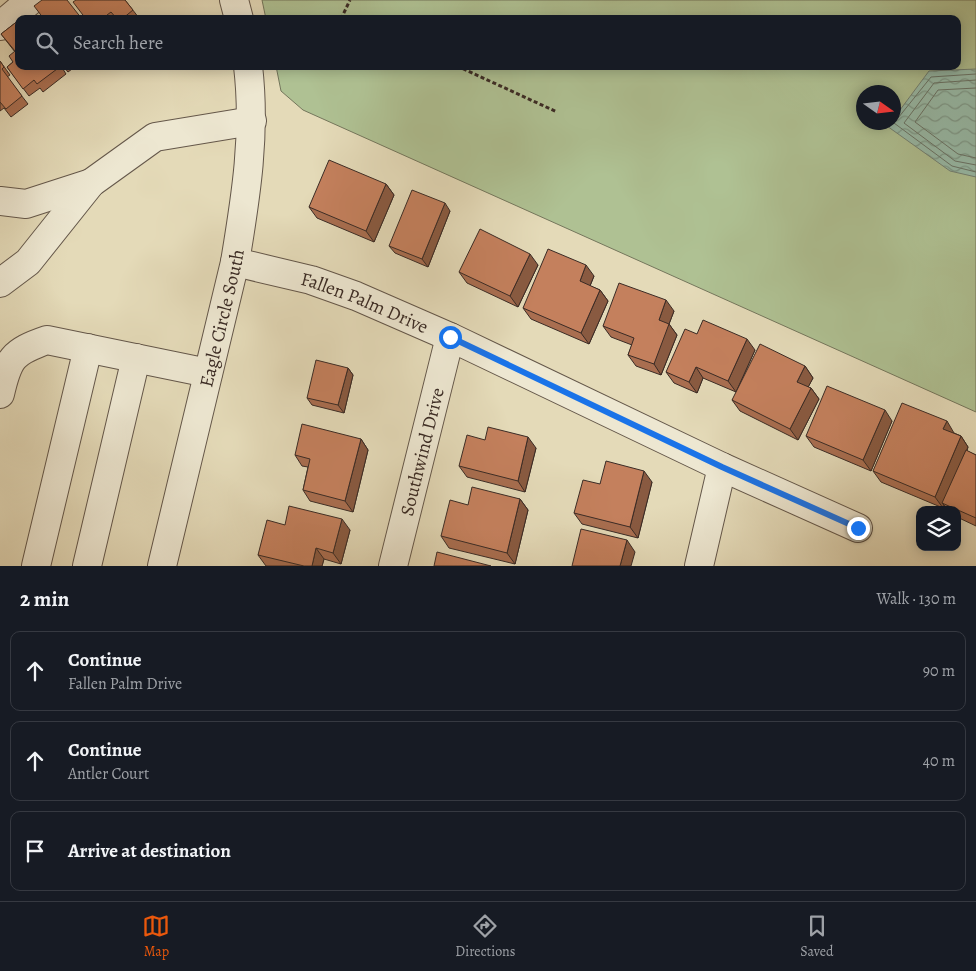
<!DOCTYPE html>
<html lang="en">
<head>
<meta charset="utf-8">
<style>
	:root { --surface:#171b24; --page:#242831; --text:#f1f3f6; --muted:#9ea1a6; --line:#363941; --accent:#ea580c }
	body { margin:0; font-family:Alegreya,serif; background:var(--page); color:var(--text) }
	.controls { position:absolute; right:15px; bottom:15px; display:grid; overflow:hidden; border-radius:10px; box-shadow:0 2px 12px #0003 }
	.controls button { width:45px; height:45px; display:grid; place-items:center; padding:0; border:0; border-bottom:1px solid var(--line); background:var(--surface); color:var(--text); font:25px sans-serif }
	.compass { position:absolute; left:856px; top:85px; width:45px; height:45px; border-radius:50%; background:var(--surface); box-shadow:0 2px 12px #0003; rotate:104deg }
	.stop { position:absolute; width:15px; height:15px; margin:-11px; border:4px solid #1a73e8; border-radius:50%; background:#fff }
	.stop.end { background:#1a73e8; border-color:#fff; box-shadow:0 1px 5px #0008 }
	.list { margin:0; padding:0; list-style:none }
	h2 { display:flex; justify-content:space-between; align-items:center; height:65px; margin:0; padding:0 20px; font-size:21px }
	h2 small { font-size:16px; font-weight:400; color:var(--muted) }
	.list li { display:grid; grid-template-columns:32px 1fr auto; gap:15px; align-items:center; box-sizing:border-box; height:80px; margin:0 10px 10px; padding:0 10px; border:1px solid var(--line); border-radius:10px }
	.list b { display:block; font-size:19px; white-space:nowrap }
	.list p { margin:0; font-size:16px; white-space:nowrap; color:var(--muted) }
	.list em { font-size:16px; font-style:normal; color:var(--muted) }
	.icon { flex:none; width:28px; height:28px; fill:none; stroke:currentColor; stroke-width:2; stroke-linecap:round; stroke-linejoin:round }
	.map { position:relative; flex:none; width:976px; height:566px; overflow:hidden }
	.search { position:absolute; background:var(--surface); box-shadow:0 2px 12px #0003; left:15px; right:15px; top:15px; height:55px; display:flex; align-items:center; gap:12px; box-sizing:border-box; padding:0 18px; border-radius:10px; color:var(--muted); font-size:19px }
	.sheet { height:335px; background:var(--surface) }
	nav { display:flex; justify-content:space-around; align-items:center; box-sizing:border-box; height:70px; border-top:1px solid var(--line); background:var(--surface); font-size:14px; color:var(--muted) }
	nav a { display:grid; justify-items:center; gap:2px }
	nav .on { color:var(--accent) }
	.map>svg:first-child { display:block }
</style>
</head>
<body>
<div class="map">
<svg width="976" height="566" viewBox="0 0 976 566">
	<defs>
		<pattern id="water-waves" width="16" height="10" patternUnits="userSpaceOnUse" patternTransform="scale(1.25)"><rect width="16" height="10" fill="#97bba9"/><path d="M0 5q4-4 8 0t8 0" fill="none" stroke="#7c9889"/></pattern>
	</defs>
	<rect width="100%" height="100%" fill="#e4dab8"/>
	<filter id="stains"><feTurbulence type="fractalNoise" baseFrequency=".004" numOctaves="4"/><feColorMatrix values="0 0 0 0 .2 0 0 0 0 .09 0 0 0 0 .02 0 0 0 .5 -.17"/></filter>
	<radialGradient id="worn" r=".72"><stop offset=".6" stop-color="#630" stop-opacity="0"/><stop offset="1" stop-color="#630" stop-opacity=".3"/></radialGradient>
	<path fill="#afc193" stroke="#74765c" fill-rule="evenodd" d="M 262,0 L 976,0 L 976,412 L 303,110 L 281,91 L 276,66 L 957,66 L 957,19 L 266,19 ZM 864,92 L 894,92 L 894,122 L 864,122 Z"/>
	<path fill="url(#water-waves)" stroke="#728174" d="M 976,69 L 976,177 L 950,171 L 887,126 L 894,122 L 894,118 L 929,71 Z"/>
	<g fill="none" stroke-linecap="round" stroke-linejoin="round">
		<path stroke="#687367" stroke-width="1" d="M 976,74 L 931,77 L 894,123 L 952,166 L 976,172
			M 976,80 L 934,83 L 904,123 L 955,161 L 976,165
			M 976,88 L 938,90 L 915,122 L 958,154 L 976,158"/>
		<defs>
			<g id="minor">
				<path d="M 234,0 L 239,19"/>
				<path d="M 0,26 L 31,0"/>
				<path d="M 0,201 L 26,204 L 91,183"/>
				<path id="s1" d="M 235,262 L 311,280 L 356,296 L 450,337 L 722,467 L 858,528"/>
				<path d="M 0,283 L 28,262 L 91,183 L 155,137 L 252,121"/>
				<path d="M 0,394 C 8,359 12,352 47,340 L 208,373"/>
				<path d="M 36,566 L 88,348"/>
				<path d="M 87,566 L 136,358"/>
				<path id="s2" d="M 162,566 L 235,262 C 246,196 256,133 248,66"/>
				<path id="s3" d="M 393,566 L 450,337"/>
				<path d="M 699,566 L 722,467"/>
			</g>
		</defs>
		<use href="#minor" stroke="#64574a" stroke-width="30"/>
		<path stroke="#3a2b25" stroke-width="3" stroke-dasharray="4 2.5" stroke-linecap="butt" d="M 341,19 L 350,0
			M 457,66 L 557,112"/>
		<use href="#minor" stroke="#ede7d1" stroke-width="28"/>
	</g>
	<path fill="#a96e50" stroke="#3a2b25" d="M 125,0 L 139,18 L 138,19 L 85,19 Z
		M 19,20 L 19,66 L 61,66 L 66,74 L 43,92 L 40,88 L 29,96 L 7,67 L 13,62 L 15,52 L 1,34 Z
		M 0,61 L 10,75 L 7,77 L 28,104 L 11,117 L 4,108 L 0,111 Z
		M 63,66 L 76,66 L 68,72 Z
		M 386,184 L 394,195 L 374,242 L 317,218 L 309,207 Z
		M 450,211 L 428,267 L 395,253 L 389,246 Z
		M 538,265 L 518,307 L 467,283 L 459,272 Z
		M 594,276 L 590,286 L 600,290 L 608,301 L 589,344 L 531,319 L 523,308 Z
		M 674,311 L 669,324 L 677,335 L 661,375 L 636,366 L 628,355 L 632,345 L 611,337 L 603,326 Z
		M 755,350 L 736,392 L 703,378 L 697,393 L 674,383 L 666,372 Z
		M 805,366 L 813,378 L 808,387 L 811,388 L 819,399 L 798,440 L 740,411 L 732,400 Z
		M 348,368 L 353,375 L 344,413 L 312,405 L 307,398 Z
		M 892,421 L 871,471 L 814,447 L 806,436 Z
		M 954,433 L 961,436 L 968,447 L 967,451 L 976,455 L 976,526 L 957,517 L 957,510 L 947,510 L 944,505 L 943,508 L 881,482 L 873,471 Z
		M 361,439 L 368,450 L 353,512 L 310,501 L 303,490 L 308,467 L 302,466 L 295,455 Z
		M 485,440 L 536,448 L 525,492 L 467,477 L 459,466 Z
		M 652,482 L 638,538 L 582,524 L 574,513 L 600,484 Z
		M 520,499 L 528,510 L 515,564 L 449,548 L 441,536 L 468,505 Z
		M 285,525 L 350,530 L 341,564 L 324,559 L 322,566 L 266,566 L 258,555 Z"/>
	<path fill="#895a41" stroke="#3a2b25" d="M 386,184 L 394,195 L 374,242 L 366,231 Z
		M 445,203 L 450,211 L 428,267 L 422,259 Z
		M 530,254 L 538,265 L 518,307 L 510,296 Z
		M 586,265 L 594,276 L 587,293 L 580,281 Z
		M 600,290 L 608,301 L 589,344 L 581,333 Z
		M 666,300 L 674,311 L 669,324 L 677,335 L 661,375 L 654,364 L 659,320 Z
		M 747,339 L 755,350 L 736,392 L 728,381 Z
		M 805,366 L 813,378 L 805,393 L 797,382 Z
		M 696,367 L 703,378 L 697,393 L 689,382 Z
		M 348,368 L 353,375 L 344,413 L 338,405 Z
		M 811,388 L 819,399 L 798,440 L 790,429 Z
		M 885,410 L 892,421 L 871,471 L 863,460 Z
		M 947,421 L 954,433 L 951,440 L 943,429 Z
		M 961,436 L 968,447 L 944,504 L 942,503 L 944,505 L 943,508 L 935,497 Z
		M 528,437 L 536,448 L 525,492 L 518,481 Z
		M 361,439 L 368,450 L 353,512 L 345,501 Z
		M 644,471 L 652,482 L 638,538 L 630,527 Z
		M 520,499 L 528,510 L 515,564 L 507,553 Z
		M 342,519 L 350,530 L 341,564 L 333,553 Z
		M 627,540 L 635,552 L 631,566 L 620,566 Z
		M 316,548 L 324,559 L 322,566 L 312,566 Z"/>
	<path fill="#c4805d" stroke="#3a2b25" d="M 42,0 L 67,0 L 82,19 L 44,19 L 34,6 Z
		M 76,0 L 125,0 L 133,10 L 122,19 L 117,19 L 111,12 L 107,15 L 110,19 L 86,19 L 73,2 Z
		M 19,20 L 19,66 L 61,66 L 37,84 L 34,80 L 23,89 L 7,67 L 13,62 L 9,56 L 15,51 L 1,34 Z
		M 0,61 L 4,67 L 2,69 L 22,96 L 6,109 L 0,102 Z
		M 329,160 L 386,184 L 366,231 L 309,207 Z
		M 412,190 L 445,203 L 422,259 L 389,246 Z
		M 480,229 L 530,254 L 510,296 L 459,272 Z
		M 548,249 L 586,265 L 580,281 L 600,290 L 581,333 L 523,308 Z
		M 619,283 L 666,300 L 659,320 L 669,324 L 654,364 L 628,355 L 634,338 L 603,326 Z
		M 703,320 L 747,339 L 728,381 L 696,367 L 689,382 L 666,372 L 685,329 L 697,334 Z
		M 760,344 L 805,366 L 797,382 L 811,388 L 790,429 L 732,400 Z
		M 316,360 L 348,368 L 338,405 L 307,398 Z
		M 827,386 L 885,410 L 863,460 L 806,436 Z
		M 902,403 L 947,421 L 943,429 L 961,436 L 935,497 L 873,471 Z
		M 302,424 L 361,439 L 345,501 L 303,490 L 310,459 L 295,455 Z
		M 488,427 L 528,437 L 518,481 L 459,466 L 467,435 L 485,440 Z
		M 966,450 L 976,455 L 976,518 L 942,503 Z
		M 606,461 L 644,471 L 630,527 L 574,513 L 583,480 L 600,484 Z
		M 472,487 L 520,499 L 507,553 L 441,536 L 450,500 L 468,505 Z
		M 289,506 L 342,519 L 333,553 L 316,548 L 312,566 L 304,566 L 258,555 L 267,520 L 285,525 Z
		M 581,529 L 627,540 L 620,566 L 572,566 Z
		M 437,552 L 491,566 L 434,566 Z"/>
	<g fill="none" stroke-linecap="round" stroke-linejoin="round">
		<path stroke="#1a73e8" stroke-width="6" d="M 450,337 L 722,467 L 858,528"/>
	</g>
	<g text-anchor="middle" stroke-width="5" stroke-linejoin="round" paint-order="stroke">
		<g font-size="19" fill="#3a2b25" stroke="#ede7d1">
			<text dy="7" stroke="none"><textPath href="#s1" startOffset="136">Fallen Palm Drive</textPath></text>
			<text dy="7" stroke="none"><textPath href="#s2" startOffset="255">Eagle Circle South</textPath></text>
			<text dy="7" stroke="none"><textPath href="#s3" startOffset="118">Southwind Drive</textPath></text>
		</g>
	</g>
	<rect width="100%" height="100%" filter="url(#stains)"/>
	<rect width="100%" height="100%" fill="url(#worn)"/>
</svg>
<div class="controls">
<button><svg class="icon" aria-label="layers" viewBox="0 0 24 24"><path d="M12 4l9 5-9 5-9-5zM3 14l9 5 9-5"/></svg></button>
</div>
<svg class="compass" viewBox="-18 -18 36 36"><path d="M0-13l5 13h-10z" fill="#e53935"/><path d="M0 13l5-13h-10z" fill="#9ea1a6"/></svg>
<div class="stop" style="left:450px;top:337px"></div>
<div class="stop end" style="left:858px;top:528px"></div>
<div class="search"><svg class="icon" aria-label="search" viewBox="0 0 24 24"><circle cx="10" cy="10" r="6"/><path d="M15 15l6 6"/></svg>Search here</div>
</div>
<section class="sheet">
<h2>2 min<small>Walk · 130 m</small></h2>
<ul class="list">
<li><svg class="icon" aria-label="ahead" viewBox="0 0 24 24"><path d="M12 20V5M6 11l6-6 6 6"/></svg><div><b>Continue</b><p>Fallen Palm Drive</p></div><em>90 m</em></li>
<li><svg class="icon" aria-label="ahead" viewBox="0 0 24 24"><path d="M12 20V5M6 11l6-6 6 6"/></svg><div><b>Continue</b><p>Antler Court</p></div><em>40 m</em></li>
<li><svg class="icon" aria-label="arrive" viewBox="0 0 24 24"><path d="M6 21V4h12l-3 4 3 4H6"/></svg><div><b>Arrive at destination</b></div></li>
</ul>
</section>
<nav>
<a class="on"><svg class="icon" aria-label="map" viewBox="0 0 24 24"><path d="M3 6l6-2 6 2 6-2v14l-6 2-6-2-6 2zM9 4v14M15 6v14"/></svg>Map</a>
<a><svg class="icon" aria-label="directions" viewBox="0 0 24 24"><path d="M12 3l9 9-9 9-9-9zM9 14v-3h6M13 9l2 2-2 2"/></svg>Directions</a>
<a><svg class="icon" aria-label="saved" viewBox="0 0 24 24"><path d="M7 4h10v16l-5-4-5 4z"/></svg>Saved</a>
</nav>
</body>
</html>
